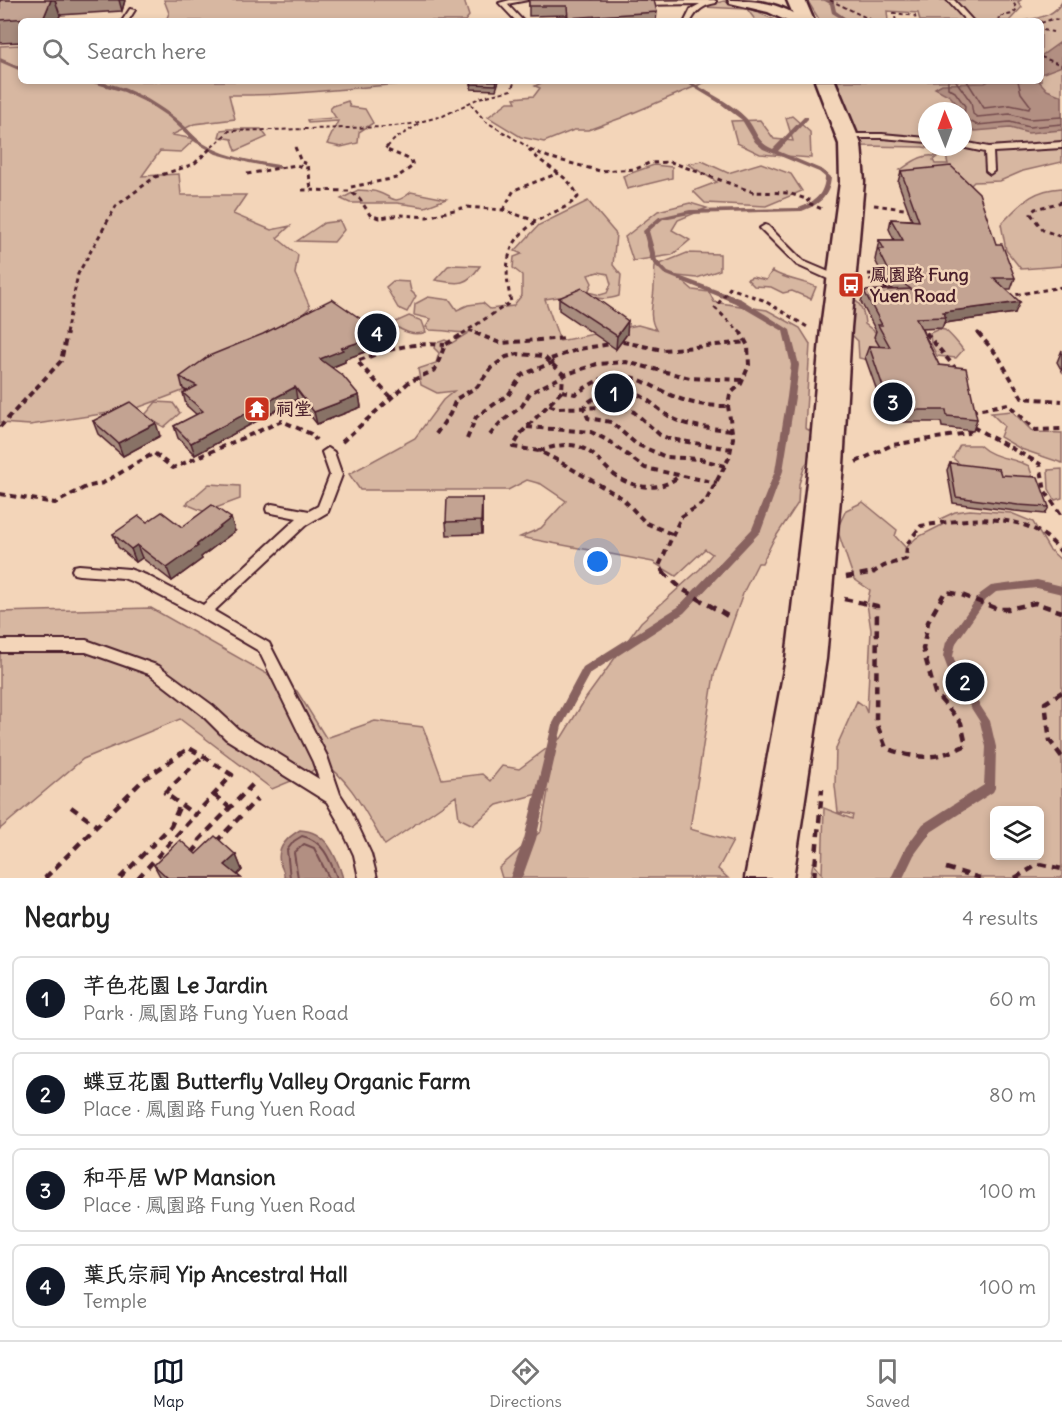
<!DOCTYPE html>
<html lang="en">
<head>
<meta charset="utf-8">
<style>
	:root { --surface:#fff; --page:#f2f2f2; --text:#222; --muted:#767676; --line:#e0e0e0; --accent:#111827 }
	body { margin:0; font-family:Delius,"LXGW WenKai TC",sans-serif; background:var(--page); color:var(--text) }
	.controls { position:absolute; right:18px; bottom:18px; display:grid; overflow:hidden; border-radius:9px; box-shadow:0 3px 9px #0003 }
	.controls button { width:54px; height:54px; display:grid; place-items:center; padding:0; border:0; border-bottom:2px solid var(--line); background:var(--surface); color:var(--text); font:30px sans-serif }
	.compass { position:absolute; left:918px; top:102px; width:54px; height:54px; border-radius:50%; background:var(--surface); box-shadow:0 3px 9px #0003; rotate:359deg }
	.you { position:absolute; left:598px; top:562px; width:21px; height:21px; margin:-15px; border:4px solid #fff; border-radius:50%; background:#1a73e8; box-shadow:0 0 0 9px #1a73e833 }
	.badge { display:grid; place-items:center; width:39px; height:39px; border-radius:50%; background:var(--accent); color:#fff; font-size:20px; font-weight:700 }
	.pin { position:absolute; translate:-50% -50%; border:3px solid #fff; box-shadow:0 2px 6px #0006 }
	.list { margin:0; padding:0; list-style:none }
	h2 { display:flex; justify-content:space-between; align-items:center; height:78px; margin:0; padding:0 24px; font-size:26px }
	h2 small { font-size:20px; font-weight:400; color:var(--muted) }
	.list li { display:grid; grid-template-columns:39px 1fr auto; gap:18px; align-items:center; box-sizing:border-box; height:84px; margin:0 12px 12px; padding:0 12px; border:2px solid var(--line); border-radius:9px }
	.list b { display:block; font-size:22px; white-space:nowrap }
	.list p { margin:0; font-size:20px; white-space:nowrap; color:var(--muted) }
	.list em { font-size:20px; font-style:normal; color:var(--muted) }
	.icon { flex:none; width:33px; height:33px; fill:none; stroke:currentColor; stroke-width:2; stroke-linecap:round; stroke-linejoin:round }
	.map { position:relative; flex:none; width:1062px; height:878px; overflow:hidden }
	.search { position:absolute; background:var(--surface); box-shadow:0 3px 9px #0003; left:18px; right:18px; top:18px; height:66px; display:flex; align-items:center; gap:15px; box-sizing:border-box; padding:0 21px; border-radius:9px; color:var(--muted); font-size:22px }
	.sheet { height:462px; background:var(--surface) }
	nav { display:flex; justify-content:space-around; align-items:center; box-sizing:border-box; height:84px; border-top:2px solid var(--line); background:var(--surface); font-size:16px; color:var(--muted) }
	nav a { display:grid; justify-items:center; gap:3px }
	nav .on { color:var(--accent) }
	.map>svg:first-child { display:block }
</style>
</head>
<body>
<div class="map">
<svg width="1062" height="878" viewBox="0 0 1062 878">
	<rect width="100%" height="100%" fill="#f3d5b9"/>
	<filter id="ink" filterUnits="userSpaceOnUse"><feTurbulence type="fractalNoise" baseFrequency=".0167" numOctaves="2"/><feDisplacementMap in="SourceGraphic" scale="12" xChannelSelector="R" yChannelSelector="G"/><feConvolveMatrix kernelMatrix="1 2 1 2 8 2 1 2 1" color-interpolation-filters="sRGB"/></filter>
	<g filter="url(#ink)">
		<path fill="#d7b7a1" stroke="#906b66" stroke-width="1.5" fill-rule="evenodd" d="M 164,0 L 464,0 L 469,16 L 465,21 L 162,21 L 167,18 L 169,13 Z
			M 807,0 L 1021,0 L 1018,2 L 1022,7 L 1009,21 L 920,21 L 918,13 L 887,11 L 888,21 L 820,21 Z
			M 724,1 L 741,5 L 777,21 L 756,21 L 747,9 L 702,7 Z
			M 1062,2 L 1062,162 L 1023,171 L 1000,181 L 974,182 L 971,185 L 928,169 L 909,173 L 900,170 C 911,163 924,152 937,157 L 933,160 L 935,164 L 948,164 L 945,152 L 923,147 L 861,146 L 837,81 L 1041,81 L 1041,21 L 1024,21 C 1039,17 1053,17 1062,2 ZM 927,111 L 963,111 L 963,147 L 927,147 Z
			M 21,45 L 21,81 L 441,81 C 371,85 300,96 229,95 L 235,119 L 194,124 L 172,135 L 195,139 L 181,152 L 160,151 L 142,176 L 179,174 L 181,195 L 246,195 L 233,214 L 271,230 L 290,226 L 277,238 L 298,255 L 295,274 L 310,307 L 283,334 L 185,390 L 156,401 L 134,409 L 30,425 L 0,423 L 0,46 Z
			M 545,81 L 708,81 L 621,118 L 588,130 L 574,130 L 544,142 L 521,137 L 488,117 L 508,102 L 516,102 L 514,98 L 534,96 L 540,88 L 535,86 Z
			M 348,101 L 350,107 L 365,109 L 373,123 L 359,132 L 358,143 L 341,147 L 327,144 L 338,121 L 308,123 L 307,120 L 336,118 L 330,109 L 333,106 Z
			M 792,116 L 810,132 L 811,158 L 760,154 L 737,143 L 731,121 L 760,120 L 774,139 L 793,141 L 786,118 Z
			M 229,129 L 261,129 L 267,137 L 236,151 L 232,139 L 219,137 L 221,130 Z
			M 702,161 L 728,173 L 761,163 L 791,174 L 802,191 L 766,206 L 705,203 L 693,191 L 717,182 L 688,164 Z
			M 654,165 L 672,167 L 672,178 L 627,189 L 623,176 Z
			M 1062,188 L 1062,266 L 1021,269 L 1006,250 L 1001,224 C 1022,203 1031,190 1062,188 Z
			M 358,190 C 364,191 372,190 377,192 C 394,197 393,207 411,192 L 446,199 L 425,207 L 397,203 L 350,203 L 341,199 Z
			M 588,201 L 616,234 L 613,265 L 621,275 L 619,296 C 603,301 600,298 585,296 C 572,295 558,297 545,299 L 560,341 L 638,325 L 656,330 C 647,315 654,302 654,286 C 655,280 654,273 655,266 L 687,253 L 720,254 L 720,270 L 697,278 L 677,276 L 693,290 L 709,292 L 714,302 L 767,310 L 800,328 L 810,344 L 805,428 L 816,434 L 822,450 L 805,465 L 799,484 L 798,503 L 773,541 L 762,563 L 758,563 L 744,591 L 714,675 L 690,829 L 733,841 L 718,869 L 728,878 L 502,878 L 499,868 L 541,831 L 548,791 L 497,805 L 473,825 L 459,818 L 456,796 L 385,845 C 367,816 352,781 323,762 L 308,774 L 272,789 L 180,719 L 83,759 L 0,829 L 0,612 L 151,608 L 297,691 L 326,738 L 375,721 L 423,727 L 442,779 L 482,774 L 490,781 L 502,766 L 519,769 L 562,737 L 586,698 L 641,622 L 700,569 L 712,554 L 705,549 L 676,576 L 653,562 L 520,537 L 541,528 L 566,501 L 541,484 L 527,480 L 508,490 L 360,490 L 349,474 L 415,438 L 443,400 L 454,391 L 437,393 L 421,385 L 418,369 L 436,363 L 439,353 L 434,348 L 436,343 L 445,340 L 452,343 L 468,333 C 455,333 444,330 430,330 L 426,327 L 431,319 L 414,315 L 415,304 L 428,297 L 450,300 L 457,310 L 468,305 L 483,303 L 490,309 L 513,306 L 522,295 L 522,275 L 513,268 L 514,257 L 522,254 L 515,251 L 539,225 ZM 598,272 L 608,274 L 611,284 L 607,293 L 600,295 L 588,292 L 592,283 L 588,275 Z
			M 690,203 L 707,208 L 678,220 L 672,230 L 690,240 L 672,255 L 633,261 L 625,237 L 658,211 Z
			M 340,221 L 344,230 L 334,242 L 297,241 L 324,223 Z
			M 453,265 L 480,266 C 466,287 458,284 435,280 L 448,266 Z
			M 772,271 C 786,280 801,280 816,287 L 811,299 L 792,291 L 783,293 L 771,287 L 754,286 L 747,279 L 752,277 L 766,280 Z
			M 393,281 L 409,282 L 411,291 L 416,296 L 407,312 L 398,308 L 386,287 Z
			M 851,298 C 862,303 864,313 865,324 L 883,338 L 885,364 L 859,358 L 858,341 L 844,327 Z
			M 409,316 L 422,321 L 426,332 C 413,337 403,331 391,324 Z
			M 939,329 L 945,330 C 950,334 959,344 963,350 L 956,358 L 937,356 L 931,344 L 930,333 Z
			M 156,402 L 173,403 L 180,413 L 164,427 L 144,416 Z
			M 1012,411 L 1033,432 L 1062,433 L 1062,463 L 1021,449 L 1000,437 L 1004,426 L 991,413 Z
			M 960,445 L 979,445 C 994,459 1011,457 1029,466 L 1034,481 L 964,468 L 953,458 Z
			M 1062,469 L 1062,498 L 1055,500 L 1049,489 L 1048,470 Z
			M 209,484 L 240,486 L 240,499 L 205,512 L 186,504 Z
			M 863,502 L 897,530 L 895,536 L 906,548 L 916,538 L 942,525 L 940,519 L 955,512 L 970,510 L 1011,513 L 1033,522 L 1049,549 L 1062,561 L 1062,878 L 810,878 L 813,863 L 822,874 L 824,808 L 852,819 L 853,815 L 838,812 L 835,786 L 836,748 L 857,701 L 864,706 L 867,713 L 871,630 L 867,604 L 870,590 L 854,579 L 837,529 L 846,510 ZM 994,810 L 1040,810 L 1040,856 L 994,856 Z"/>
		<path fill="#b28f82" stroke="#88625f" stroke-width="1.5" d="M 1062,41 L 1062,66 L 1041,74 L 1041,56 Z
			M 989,81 L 1039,81 L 1047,90 L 1062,96 L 1062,130 L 1028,133 L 1010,128 L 975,131 L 963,124 L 963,111 L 950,96 L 935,88 L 942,84 L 985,83 Z
			M 300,830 C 326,831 336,855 343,878 L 284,878 C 285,871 282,870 280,863 C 276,848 288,837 300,830 Z"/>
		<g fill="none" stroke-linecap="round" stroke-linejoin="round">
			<path stroke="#744c4e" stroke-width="1.5" d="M 948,81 L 948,88 L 955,92 L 965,106 L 964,118 L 977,125 L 1010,122 L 1029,127 L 1062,124
				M 956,81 L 971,102 L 973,114 L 977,117 L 1010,114 L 1029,119 L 1062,117
				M 967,81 L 984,108 L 1010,105 L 1029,109 L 1030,105 L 1021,93 L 1018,81"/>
			<path stroke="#744c4e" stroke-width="2" d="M 290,878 L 287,850 L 294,841 L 302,836 C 323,840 330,860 337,878
				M 298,878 L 294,853 L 304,844 L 314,848 L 329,878"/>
			<path fill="#88625f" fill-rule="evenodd" d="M 823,0 L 829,0 L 834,2 L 836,11 L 850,21 L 845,21 L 832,13 L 830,4 Z
				M 0,58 L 21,67 L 21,71 L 0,62 Z
				M 86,81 C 120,81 154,100 179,121 C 188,128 194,137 203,143 C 226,157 253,161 279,165 L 282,167 L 279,169 L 249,163 L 216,154 L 195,142 L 168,117 L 147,103 L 124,92 Z
				M 683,81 L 690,81 C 706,91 733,104 746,118 C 757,130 756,142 773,149 L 804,117 L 808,117 L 808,119 L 778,151 L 823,170 L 831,177 C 830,196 819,205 802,211 L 690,214 L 663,219 L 649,231 L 657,260 L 668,272 L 741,299 L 790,330 L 799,365 L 795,397 L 783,471 L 761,531 L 684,613 L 591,673 L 562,726 L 536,839 L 522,878 L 510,878 L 524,839 L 552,725 L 583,667 L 678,607 L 752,529 L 775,471 L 787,397 L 791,365 L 783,331 L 735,303 L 664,274 L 651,261 L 643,231 L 659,217 L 690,210 L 799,208 C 814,202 824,195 825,177 L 819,172 L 763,149 L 755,142 L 742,120 L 721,104 Z
				M 1037,580 L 1062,586 L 1062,594 L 1037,588 L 996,592 L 986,600 L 956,643 L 953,656 L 959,673 L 990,721 L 996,747 L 995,788 L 993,792 L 931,832 L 914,855 L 903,878 L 891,878 L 906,847 L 923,824 L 984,785 L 986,747 L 980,722 L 950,675 L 943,656 L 946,642 L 980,594 L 991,586 Z"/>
			<defs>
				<path id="lane" d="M 510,0 L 528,0 L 507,4 L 523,21 L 516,21 L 499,3 Z
					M 714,0 L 716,1 L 716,3 C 704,5 697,10 691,21 L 685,21 L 691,9 L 700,4 L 640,5 L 637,3 L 640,1 Z
					M 947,0 L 954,0 L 973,21 L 966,21 Z
					M 130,9 L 135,10 L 128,21 L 122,21 Z
					M 845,134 L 882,134 L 927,138 L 927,142 L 882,138 L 848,138 L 844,136 Z
					M 963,142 L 989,147 L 1062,142 L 1062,148 L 993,152 L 994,171 L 990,174 L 986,171 L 985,152 L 961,147 L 963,147 Z
					M 765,225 L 768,226 L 803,261 L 836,275 L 843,284 L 842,286 L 834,286 L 828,279 L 797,265 L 760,228 Z
					M 328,448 L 334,452 L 342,475 L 328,512 L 306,525 L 214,611 L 269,643 L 327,756 L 340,794 L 351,811 L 371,854 L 377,878 L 359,878 L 354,855 L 339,823 L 327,802 L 226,739 L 202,715 L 149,674 L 86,652 L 0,652 L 0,640 L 86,640 L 159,666 L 212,705 L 238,729 L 319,779 L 313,762 L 259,651 L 199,616 L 136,583 L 123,578 L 79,575 L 74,574 L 72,570 L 74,566 L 79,565 L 129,569 L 146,575 L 203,605 L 297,518 L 267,512 L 266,509 L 267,506 L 272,504 L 309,511 L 318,506 L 330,475 L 322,452 Z"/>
				<path id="street" d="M 728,0 C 752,0 785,3 803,21 L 787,21 L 768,12 L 730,3 Z"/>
				<path id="secondary" d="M 787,0 L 805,0 L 814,21 L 796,21 Z
					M 815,81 L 835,81 L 861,144 L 864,182 L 851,328 L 843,465 L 826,659 L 793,878 L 745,878 L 786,659 L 809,465 L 821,328 L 840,182 L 839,144 Z"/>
			</defs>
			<use href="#lane" stroke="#4a1f2b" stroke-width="4"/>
			<use href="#street" stroke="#4a1f2b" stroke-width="5"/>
			<use href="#secondary" stroke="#4a1f2b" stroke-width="5"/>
			<path stroke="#4a1f2b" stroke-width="2" stroke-dasharray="4 3" stroke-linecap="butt" d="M 830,0 L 873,21
				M 896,21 L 894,13 L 915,16 L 916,21
				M 1000,21 L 998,17 L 1012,14 L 1017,9 L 1012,0
				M 1041,23 L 1052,19 L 1062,20
				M 1043,30 L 1053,32
				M 1041,57 L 1062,65
				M 471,104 L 485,121 L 528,147
				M 212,147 L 229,131 L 386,127 L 411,124 L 443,116 L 479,98 L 511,90 L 515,81
				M 387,147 L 395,139 L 419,124"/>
			<path stroke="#4a1f2b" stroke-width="3" stroke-dasharray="4.5 4" stroke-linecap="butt" d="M 295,147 L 301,162 L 308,164 L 311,190
				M 530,149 L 548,157 L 600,171 L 636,169 L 649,163 L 671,162 L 753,192 L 788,193 L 809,200 L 806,202 L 824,210
				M 247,174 L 296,165 L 310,169
				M 351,187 L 396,178 L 413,166 L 411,160 L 385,149 L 388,146
				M 302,190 L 350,191 L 360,199 L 370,215 L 379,218 L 401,215 L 427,217 L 466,207 L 503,210 L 536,221
				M 1062,202 L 1035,209 L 1031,214 L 1043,230 L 1062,237
				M 874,205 L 911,210
				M 503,210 L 514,190 L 559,173
				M 868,274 L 884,274
				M 869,280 L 876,280 L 890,292
				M 1008,296 L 1062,287
				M 921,326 L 928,334
				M 469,330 L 479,334
				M 977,332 L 979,334
				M 66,334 L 78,274 L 116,206 L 155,177 L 194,164 L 213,146
				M 462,334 L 511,302 C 502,262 507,236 546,216 C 558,210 569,207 578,197 C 569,172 540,167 527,146
				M 742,334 L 715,308 L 730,288 L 763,300 L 809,328"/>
			<path stroke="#4a1f2b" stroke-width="4" stroke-dasharray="6 4.5" stroke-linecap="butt" d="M 475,333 L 500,343 L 566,338
				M 926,333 L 956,369
				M 978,333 L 998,356 L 1022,398 L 1062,401
				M 551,359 L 579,349 L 623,342 L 663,350 L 747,342
				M 562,391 L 575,394 C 587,387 599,378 613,376 C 637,373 656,390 678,398 C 695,405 710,406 728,406
				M 391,398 L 357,361 C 391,349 408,342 445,345
				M 549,405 L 557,408 L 620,407 L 634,412 L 660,435 L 670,439 L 731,449
				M 971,411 L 1008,404 L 1035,430 L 1062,429
				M 0,427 L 61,361 L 67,333
				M 527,427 L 591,432 L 607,440 L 645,468 L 717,483
				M 973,427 L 1040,464 L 1045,491 L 1062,516
				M 436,434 L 450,414 L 456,399 L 477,387 L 491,368 L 506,357 L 518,354 L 543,356 L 563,374 L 562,391 L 522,432 L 513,447 L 539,451 L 555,459 L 622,498 L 646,523 L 674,535
				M 490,435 L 500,423 L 522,406 L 530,393 L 567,374 L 597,364 L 626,362 L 690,378 L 743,380
				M 467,439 L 476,417 L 509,394 L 522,375 L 554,362
				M 342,442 L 409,382 L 435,370 L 445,345 L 464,333
				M 539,451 C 552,447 566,442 580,447 C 594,452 601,464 612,473 C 632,489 661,493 680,475
				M 856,462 L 892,445 L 968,433 L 973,427
				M 725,466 L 700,459 L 666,457 L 636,444 L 611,422 L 588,418 L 584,408 C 589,399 597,397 607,394 C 645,383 651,411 681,422 C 697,428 714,428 731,430
				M 0,494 L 55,503 L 86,487 L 103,483 L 154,453 L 173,468 L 282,421 L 311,434 L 316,440
				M 665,573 L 659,566 L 681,517 L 706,501 L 729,458 L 733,438 L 728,406 L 730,394 L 741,384 L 749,365 L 748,346 L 741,333
				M 872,573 L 884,566 L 906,559 L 907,544 L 921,526 C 959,520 1012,511 1045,536 C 1052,541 1057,547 1062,553"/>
			<path stroke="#4a1f2b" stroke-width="4.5" stroke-dasharray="8 6" stroke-linecap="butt" d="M 663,572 L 682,589 L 731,618
				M 846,577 L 875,572
				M 844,599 L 877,606 L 876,722 L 886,748 C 916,760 937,760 966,745 L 961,723 L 935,693 L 923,649 L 928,622 L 945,592 L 959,594 L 998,609 L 1008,609 L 1035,603 L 1062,612
				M 1062,692 L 1045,703 L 1050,741 L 1062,757
				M 203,756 L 232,775 L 195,815 L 165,793 Z
				M 214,795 L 229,807
				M 71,807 L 97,826
				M 216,842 L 257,799
				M 192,853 L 198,846 L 199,840 L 255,782
				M 946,868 L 980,878
				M 45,878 L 143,780 L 189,748 L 203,756
				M 120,878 L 171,826 L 180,805
				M 138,878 L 195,815
				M 814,878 L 822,789
				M 1015,878 L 1039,864 L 1062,869"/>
			<use href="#lane" fill="#f3d5b9" fill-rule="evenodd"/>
			<use href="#street" fill="#f3d5b9" fill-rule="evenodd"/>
			<use href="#secondary" fill="#f3d5b9" fill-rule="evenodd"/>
		</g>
		<path fill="#a88c7e" stroke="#4a1f2b" stroke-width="1.5" d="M 0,0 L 125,0 L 122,11 L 60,15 L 58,21 L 21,21 L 21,42 L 0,43 Z
			M 529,0 L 657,12 L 656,21 L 567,21 L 567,15 L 529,16 Z
			M 472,81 L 499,81 L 496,90 L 471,89 Z
			M 901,171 L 996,244 L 1015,278 L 1011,289 L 1006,289 L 1015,313 L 944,323 L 942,328 L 922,329 L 939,365 L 977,419 L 973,431 L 942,427 L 941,422 L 888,422 L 865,357 L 869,346 L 880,347 L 874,337 L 876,331 L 861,302 L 864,291 L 893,289 L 888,286 L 875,260 L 879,240 L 894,240 L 889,229 L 891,219 L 912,220 L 898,182 Z
			M 559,298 L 627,334 L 616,349 L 559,310 Z
			M 361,319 L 379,347 L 345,359 L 345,362 L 331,368 L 359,395 L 361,407 L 317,424 L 297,399 L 195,455 L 178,438 L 174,426 L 197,415 L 186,405 L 183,393 L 187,391 L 183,389 L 180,377 Z
			M 1062,350 L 1062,371 L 1057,362 Z
			M 93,421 L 160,436 L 123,456 L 98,434 Z
			M 950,463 L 1001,475 L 1049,507 L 1045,514 L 1015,511 L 953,503 L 947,470 Z
			M 482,498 L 482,534 L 447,535 L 446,522 Z
			M 147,522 L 182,527 L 235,531 L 201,557 L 202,559 L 172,581 L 142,558 L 136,562 L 118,547 L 113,534 Z
			M 196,854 L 236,855 L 242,870 L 237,875 L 241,878 L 161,878 L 154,865 Z"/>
		<path fill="#887266" stroke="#4a1f2b" stroke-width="1.5" d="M 51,0 L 55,0 L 60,15 L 58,21 L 46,21 L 44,17 Z
			M 119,0 L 125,0 L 122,11 Z
			M 1020,302 L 1015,313 L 944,323 L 946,317 L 943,312 Z
			M 628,321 L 627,334 L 616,349 L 617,336 Z
			M 378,336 L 379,347 L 345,359 L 345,362 L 322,371 L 320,359 L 341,348 Z
			M 295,387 L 297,399 L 195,455 L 191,443 Z
			M 359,395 L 361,407 L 317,424 L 314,412 Z
			M 156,423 L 160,436 L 123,456 L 118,443 Z
			M 482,498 L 482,534 L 481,521 Z
			M 231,518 L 235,531 L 201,557 L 202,559 L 172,581 L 167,568 Z
			M 137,545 L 142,558 L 136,562 L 131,549 Z
			M 236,855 L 242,870 L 234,878 L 225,865 Z"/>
		<path fill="#c3a392" stroke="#4a1f2b" stroke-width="1.5" d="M 0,0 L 51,0 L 44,17 L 0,20 Z
			M 529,0 L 654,0 L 657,12 L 568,18 L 567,6 L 529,6 Z
			M 472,81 L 497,81 L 496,85 L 471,84 Z
			M 951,166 L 979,193 L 996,244 L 1002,244 L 1015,278 L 994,278 L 1020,302 L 943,312 L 946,317 L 916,318 L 939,365 L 966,368 L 977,419 L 947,416 L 946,410 L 891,410 L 869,346 L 890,347 L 878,325 L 882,325 L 864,291 L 911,289 L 891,275 L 878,249 L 884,249 L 879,240 L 903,240 L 891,219 L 919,221 L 901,171 Z
			M 582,288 L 628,321 L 617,336 L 559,298 Z
			M 332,299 L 361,319 L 364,318 L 378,336 L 341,348 L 343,350 L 320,359 L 343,376 L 359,395 L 314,412 L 295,387 L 191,443 L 174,426 L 203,411 L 183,393 L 197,386 L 180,377 L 209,356 L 263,334 Z
			M 130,402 L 156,423 L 118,443 L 93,421 Z
			M 950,463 L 999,469 L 1001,475 L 1038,477 L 1049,507 L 1018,505 L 956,497 Z
			M 447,498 L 482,498 L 481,521 L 446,522 Z
			M 212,505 L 231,518 L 196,545 L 198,546 L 167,568 L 137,545 L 131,549 L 113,534 L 139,516 L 147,522 L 162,512 L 182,527 Z
			M 215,836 L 236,855 L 225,865 L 241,878 L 168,878 L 154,865 L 180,840 L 196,854 Z"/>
	</g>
	<defs>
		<symbol id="bus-square" viewBox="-11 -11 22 22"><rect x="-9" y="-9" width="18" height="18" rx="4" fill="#c8321e" stroke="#f3d5b9"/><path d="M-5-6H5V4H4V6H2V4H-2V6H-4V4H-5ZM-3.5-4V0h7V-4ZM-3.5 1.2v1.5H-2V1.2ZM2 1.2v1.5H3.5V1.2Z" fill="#fff"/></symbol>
		<symbol id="temple-square" viewBox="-11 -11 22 22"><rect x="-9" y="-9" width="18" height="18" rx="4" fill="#c8321e" stroke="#f3d5b9"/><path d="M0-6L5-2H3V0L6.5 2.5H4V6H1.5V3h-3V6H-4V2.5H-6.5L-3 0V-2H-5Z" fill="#fff"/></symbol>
	</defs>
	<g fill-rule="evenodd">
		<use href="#bus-square" x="836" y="270" width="30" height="30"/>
		<use href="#temple-square" x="242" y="394" width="30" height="30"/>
	</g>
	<g text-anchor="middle" stroke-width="5" stroke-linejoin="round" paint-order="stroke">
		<g font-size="18" font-weight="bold" fill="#4a1f2b" stroke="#f3d5b9" text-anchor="start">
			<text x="870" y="281">鳳園路 Fung<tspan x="870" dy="21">Yuen Road</tspan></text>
			<text x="276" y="415">祠堂</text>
		</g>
	</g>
</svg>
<div class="controls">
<button><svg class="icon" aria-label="layers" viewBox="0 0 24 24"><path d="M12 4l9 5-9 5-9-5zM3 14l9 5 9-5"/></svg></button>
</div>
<svg class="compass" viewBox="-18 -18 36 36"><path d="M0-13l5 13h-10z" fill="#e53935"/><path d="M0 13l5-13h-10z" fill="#767676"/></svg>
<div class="you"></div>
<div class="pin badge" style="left:614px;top:393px">1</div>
<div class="pin badge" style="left:965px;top:682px">2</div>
<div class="pin badge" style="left:893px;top:402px">3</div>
<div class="pin badge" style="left:377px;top:333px">4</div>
<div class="search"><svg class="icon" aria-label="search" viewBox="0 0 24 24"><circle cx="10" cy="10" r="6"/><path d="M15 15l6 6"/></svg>Search here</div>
</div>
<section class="sheet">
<h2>Nearby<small>4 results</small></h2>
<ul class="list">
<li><span class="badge">1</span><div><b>芊色花園 Le Jardin</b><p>Park · 鳳園路 Fung Yuen Road</p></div><em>60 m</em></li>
<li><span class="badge">2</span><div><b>蝶豆花園 Butterfly Valley Organic Farm</b><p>Place · 鳳園路 Fung Yuen Road</p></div><em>80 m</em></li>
<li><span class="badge">3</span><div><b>和平居 WP Mansion</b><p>Place · 鳳園路 Fung Yuen Road</p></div><em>100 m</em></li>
<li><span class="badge">4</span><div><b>葉氏宗祠 Yip Ancestral Hall</b><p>Temple</p></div><em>100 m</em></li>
</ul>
</section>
<nav>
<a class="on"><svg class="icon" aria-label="map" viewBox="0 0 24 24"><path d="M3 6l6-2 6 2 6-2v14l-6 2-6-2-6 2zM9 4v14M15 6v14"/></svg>Map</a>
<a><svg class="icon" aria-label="directions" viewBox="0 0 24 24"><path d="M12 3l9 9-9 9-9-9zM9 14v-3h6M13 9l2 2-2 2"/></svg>Directions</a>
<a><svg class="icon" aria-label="saved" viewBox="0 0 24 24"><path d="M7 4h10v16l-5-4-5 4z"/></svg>Saved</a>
</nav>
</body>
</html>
